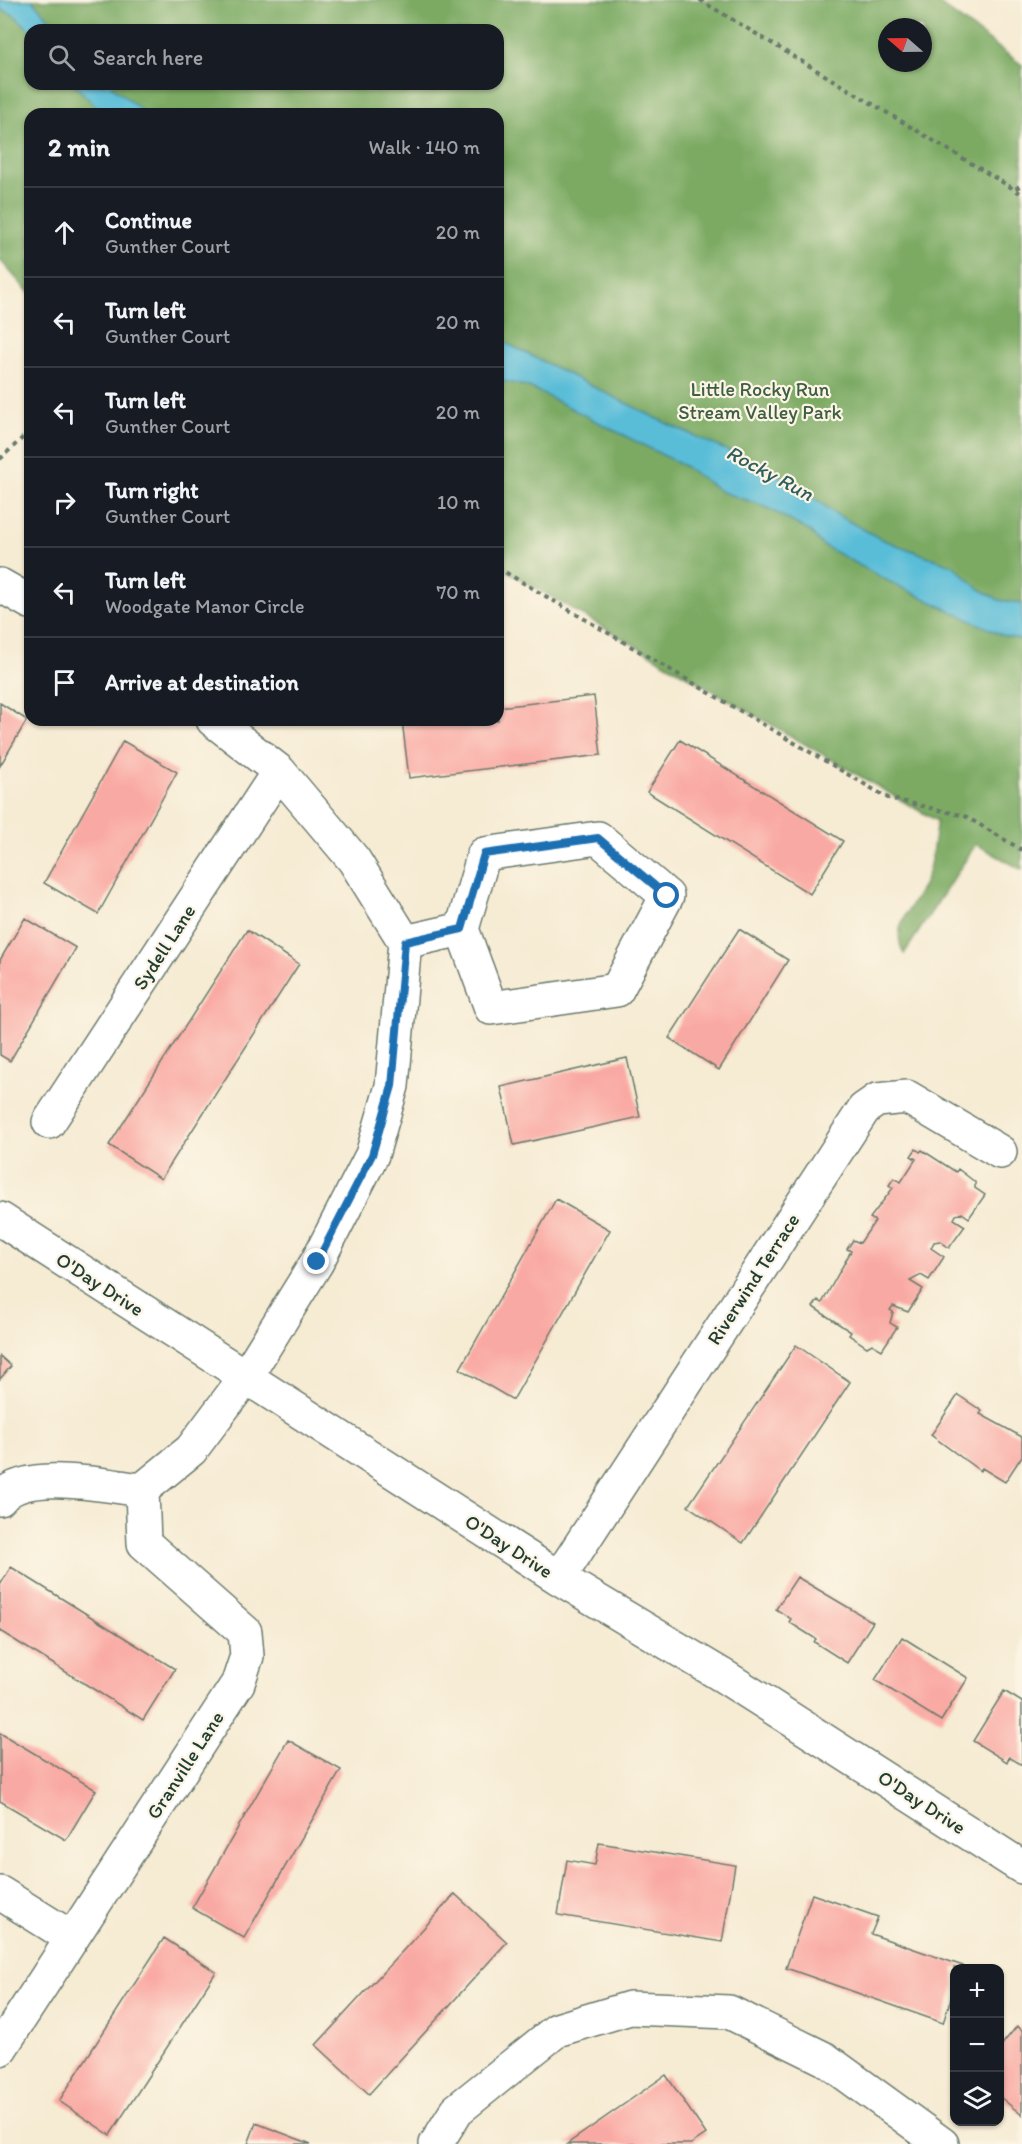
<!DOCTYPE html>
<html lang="en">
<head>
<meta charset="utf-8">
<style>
	:root { --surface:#171b24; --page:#20242c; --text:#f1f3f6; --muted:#9ea1a6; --line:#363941 }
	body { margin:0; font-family:Itim,sans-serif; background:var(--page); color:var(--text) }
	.controls { position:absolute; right:18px; bottom:18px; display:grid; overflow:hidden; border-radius:12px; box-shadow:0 2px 4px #0004 }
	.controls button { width:54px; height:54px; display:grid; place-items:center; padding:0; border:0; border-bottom:2px solid var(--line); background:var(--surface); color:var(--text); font:30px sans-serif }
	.compass { position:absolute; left:878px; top:18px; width:54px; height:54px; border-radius:50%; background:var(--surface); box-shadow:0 2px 4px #0004; rotate:290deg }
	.stop { position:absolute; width:18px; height:18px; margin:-14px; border:4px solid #1f6fb2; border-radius:50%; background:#fff }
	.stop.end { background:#1f6fb2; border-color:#fff; box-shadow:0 2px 6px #0008 }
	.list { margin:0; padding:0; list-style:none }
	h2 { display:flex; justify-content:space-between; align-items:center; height:78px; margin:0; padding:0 24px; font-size:26px }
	h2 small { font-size:20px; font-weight:400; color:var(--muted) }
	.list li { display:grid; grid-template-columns:39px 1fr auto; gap:18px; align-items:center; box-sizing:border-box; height:90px; padding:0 24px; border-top:2px solid var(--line) }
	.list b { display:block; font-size:22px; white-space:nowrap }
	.list p { margin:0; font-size:20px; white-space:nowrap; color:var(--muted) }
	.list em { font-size:20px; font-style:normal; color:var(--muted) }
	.icon { flex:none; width:33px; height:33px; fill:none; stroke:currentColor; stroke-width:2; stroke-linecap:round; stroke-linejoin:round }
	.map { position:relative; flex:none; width:1022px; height:2144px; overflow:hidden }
	.search { position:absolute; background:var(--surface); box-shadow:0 2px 4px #0004; left:24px; top:24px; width:480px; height:66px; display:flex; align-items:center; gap:15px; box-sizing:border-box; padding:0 21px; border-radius:18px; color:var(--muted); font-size:22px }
	.panel { position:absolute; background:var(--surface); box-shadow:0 2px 4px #0004; left:24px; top:108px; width:480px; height:618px; border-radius:18px }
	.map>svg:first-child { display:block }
</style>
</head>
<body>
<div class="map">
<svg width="1022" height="2144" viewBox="0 0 1022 2144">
	<rect width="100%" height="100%" fill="#fcf5e5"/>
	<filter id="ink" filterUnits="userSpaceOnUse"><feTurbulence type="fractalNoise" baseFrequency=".0167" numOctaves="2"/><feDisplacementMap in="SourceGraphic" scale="12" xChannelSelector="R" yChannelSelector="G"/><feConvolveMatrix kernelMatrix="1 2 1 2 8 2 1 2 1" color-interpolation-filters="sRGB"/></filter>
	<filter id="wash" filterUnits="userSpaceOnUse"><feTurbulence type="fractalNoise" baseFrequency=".008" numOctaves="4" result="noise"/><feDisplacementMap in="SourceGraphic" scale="24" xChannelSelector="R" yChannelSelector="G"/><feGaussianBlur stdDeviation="1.35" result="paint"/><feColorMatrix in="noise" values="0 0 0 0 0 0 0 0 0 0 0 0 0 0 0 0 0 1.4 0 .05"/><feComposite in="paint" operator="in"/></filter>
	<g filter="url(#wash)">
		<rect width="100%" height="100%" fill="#f6ebd3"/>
		<path fill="#7baa64" stroke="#4d744c" stroke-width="1.5" fill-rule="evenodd" d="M 0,0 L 934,0 L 1022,65 L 1022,870 L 976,844 L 904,954 C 887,923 920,902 928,873 C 933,856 934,838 937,821 L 498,566 L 498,114 L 30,114 L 30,294 L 0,260 ZM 887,27 L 923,27 L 923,63 L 887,63 ZM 30,30 L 498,30 L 498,84 L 30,84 Z"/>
		<path fill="#5abdd8" stroke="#3c7d86" stroke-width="1.5" d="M 0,0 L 32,0 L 60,30 L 30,30 L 14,15 L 0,9 Z
			M 74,84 L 109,84 L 146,114 L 103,114 Z
			M 498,339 L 670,425 L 766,468 L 798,486 L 834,513 L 881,539 L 954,566 L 978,588 L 999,600 L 1022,604 L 1022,640 L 1004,636 L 890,582 L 822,545 L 811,532 L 764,506 L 722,492 L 684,466 L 529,387 L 498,380 Z"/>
		<g id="blocks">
			<path fill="#f9a9a3" d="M 594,696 L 601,755 L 409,778 L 402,720 L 498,720 L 498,707 Z
				M 0,703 L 27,720 L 0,766 Z
				M 680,740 L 843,841 L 810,894 L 647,792 Z
				M 123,741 L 177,772 L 98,914 L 44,883 Z
				M 25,918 L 76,948 L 10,1061 L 0,1055 L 0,960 Z
				M 739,929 L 788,960 L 719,1070 L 669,1038 Z
				M 247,930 L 299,964 L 161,1179 L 109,1145 Z
				M 627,1058 L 640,1117 L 514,1145 L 501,1087 Z
				M 916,1149 L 920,1152 L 922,1150 L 956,1172 L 958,1169 L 975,1182 L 975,1188 L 985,1195 L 969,1218 L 962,1213 L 956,1215 L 954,1219 L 965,1226 L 949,1248 L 940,1241 L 934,1242 L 931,1248 L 944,1257 L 929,1280 L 921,1275 L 910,1281 L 923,1289 L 908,1312 L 893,1306 L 890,1310 L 893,1312 L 890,1323 L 897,1327 L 882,1350 L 872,1344 L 867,1347 L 849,1335 L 851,1332 L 813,1307 L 818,1300 L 822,1303 L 851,1251 L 847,1249 L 853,1240 L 860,1243 L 875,1221 L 870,1218 L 893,1188 L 889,1185 L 894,1178 L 901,1182 L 916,1159 L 911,1156 Z
				M 556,1199 L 610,1230 L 513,1400 L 460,1369 Z
				M 796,1345 L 850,1382 L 743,1543 L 688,1506 Z
				M 0,1356 L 11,1366 L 0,1379 Z
				M 958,1395 L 982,1411 L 980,1414 L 1022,1437 L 1022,1456 L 1005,1482 L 982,1468 L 980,1471 L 931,1435 Z
				M 11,1567 L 175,1669 L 143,1720 L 0,1631 L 0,1585 Z
				M 797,1577 L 873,1622 L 847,1663 L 814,1642 L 816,1639 L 789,1622 L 791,1619 L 776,1609 Z
				M 902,1637 L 968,1678 L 941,1721 L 875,1680 Z
				M 1004,1691 L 1022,1702 L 1022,1765 L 1009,1757 L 1007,1762 L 973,1741 Z
				M 0,1733 L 96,1790 L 66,1840 L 0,1801 Z
				M 288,1740 L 341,1770 L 244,1938 L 192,1908 Z
				M 599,1843 L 735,1865 L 722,1942 L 558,1915 L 567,1860 L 595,1865 Z
				M 455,1894 L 507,1942 L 369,2094 L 316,2045 Z
				M 812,1894 L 878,1917 L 871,1934 L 963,1966 L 962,1968 L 954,1968 L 954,1989 L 943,2023 L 786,1968 Z
				M 164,1938 L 216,1972 L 110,2135 L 59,2101 Z
				M 1017,2026 L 1022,2030 L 1022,2115 L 1000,2097 L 1000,2047 Z
				M 666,2075 L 706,2134 L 691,2144 L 567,2144 Z
				M 256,2123 L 311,2144 L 248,2144 Z"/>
		</g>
	</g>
	<g filter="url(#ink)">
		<use href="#blocks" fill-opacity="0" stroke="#6a7a6c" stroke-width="1.5"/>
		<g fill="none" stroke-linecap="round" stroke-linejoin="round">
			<defs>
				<path id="minor" d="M 0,585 L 30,602
					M 598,838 L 667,896 L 617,990 L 491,1008 L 462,929 L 484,854 Z
					M 405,942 L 462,929
					M 49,1122 L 279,771
					M 0,1219 L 559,1578 L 725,1677 L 1022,1867
					M 0,1499 C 24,1467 107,1486 142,1490 L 191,1450 L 245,1378 L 317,1262 L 372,1155 L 392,1086 L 405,942 L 354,860 L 279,771 L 213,720
					M 559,1578 L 864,1109 L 877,1100 L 907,1097 L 1000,1152
					M 0,1893 L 72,1938
					M 0,2049 L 238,1683 L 247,1656 L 245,1632 L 144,1543 L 142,1490
					M 436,2144 L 457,2110 L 557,2030 L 630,2008 L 729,2012 L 825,2059 L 942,2144"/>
			</defs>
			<use href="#minor" stroke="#6a7a6c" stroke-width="36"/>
			<path stroke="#6a7a6c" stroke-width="4" stroke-dasharray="4.5 4.5" stroke-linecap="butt" d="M 700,0 L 1022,194
				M 1016,189 L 1022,183
				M 0,459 L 30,431
				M 498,568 L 888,798 L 965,816 L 1022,850"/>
			<use href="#minor" stroke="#fff" stroke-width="33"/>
		</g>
	</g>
	<g fill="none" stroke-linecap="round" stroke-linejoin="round" filter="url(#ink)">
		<path stroke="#1f6fb2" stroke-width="8" d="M 317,1262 L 372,1155 L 392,1086 L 405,942 L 462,929 L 484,854 L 598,838 L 667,896"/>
	</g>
	<g text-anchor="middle" stroke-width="4.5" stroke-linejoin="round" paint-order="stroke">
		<g font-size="20" fill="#3e5f44" stroke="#fcf5e5">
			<text x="760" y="396">Little Rocky Run<tspan x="760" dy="23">Stream Valley Park</tspan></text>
		</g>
		<g font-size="20" fill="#1f3d34" stroke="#fcf5e5">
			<text transform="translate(164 947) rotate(-57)" y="7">Sydell Lane</text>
			<text transform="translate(753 1279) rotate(-57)" y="7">Riverwind Terrace</text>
			<text transform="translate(100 1284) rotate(33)" y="7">O'Day Drive</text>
			<text transform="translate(509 1546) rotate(33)" y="7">O'Day Drive</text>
			<text transform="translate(185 1765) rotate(-57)" y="7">Granville Lane</text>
			<text transform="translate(922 1802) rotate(33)" y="7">O'Day Drive</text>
		</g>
		<g font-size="21" font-style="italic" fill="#2e5d5d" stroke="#fcf5e5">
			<text transform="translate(770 473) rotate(28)" y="7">Rocky Run</text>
		</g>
	</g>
</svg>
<div class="controls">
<button>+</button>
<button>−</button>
<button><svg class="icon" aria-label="layers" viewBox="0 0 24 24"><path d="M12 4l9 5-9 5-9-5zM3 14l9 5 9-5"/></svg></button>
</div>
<svg class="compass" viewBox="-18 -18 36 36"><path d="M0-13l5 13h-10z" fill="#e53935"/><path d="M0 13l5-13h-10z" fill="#9ea1a6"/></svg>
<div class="stop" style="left:667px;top:896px"></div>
<div class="stop end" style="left:317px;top:1262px"></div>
<div class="search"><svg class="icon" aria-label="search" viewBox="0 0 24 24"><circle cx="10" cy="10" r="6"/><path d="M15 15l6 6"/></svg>Search here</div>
<section class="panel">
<h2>2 min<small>Walk · 140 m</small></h2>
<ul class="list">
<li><svg class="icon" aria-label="ahead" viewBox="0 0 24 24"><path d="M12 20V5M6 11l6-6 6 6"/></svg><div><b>Continue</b><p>Gunther Court</p></div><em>20 m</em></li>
<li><svg class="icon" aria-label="left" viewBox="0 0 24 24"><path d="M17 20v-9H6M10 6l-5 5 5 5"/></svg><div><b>Turn left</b><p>Gunther Court</p></div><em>20 m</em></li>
<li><svg class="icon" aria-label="left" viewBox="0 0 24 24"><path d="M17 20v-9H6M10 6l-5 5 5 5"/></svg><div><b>Turn left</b><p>Gunther Court</p></div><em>20 m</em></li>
<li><svg class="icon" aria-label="right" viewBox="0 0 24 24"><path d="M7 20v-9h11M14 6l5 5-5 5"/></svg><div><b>Turn right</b><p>Gunther Court</p></div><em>10 m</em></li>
<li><svg class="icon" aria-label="left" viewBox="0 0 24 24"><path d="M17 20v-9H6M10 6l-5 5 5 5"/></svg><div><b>Turn left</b><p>Woodgate Manor Circle</p></div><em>70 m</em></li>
<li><svg class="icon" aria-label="arrive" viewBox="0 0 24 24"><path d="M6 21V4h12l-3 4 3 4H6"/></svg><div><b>Arrive at destination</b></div></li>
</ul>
</section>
</div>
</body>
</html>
